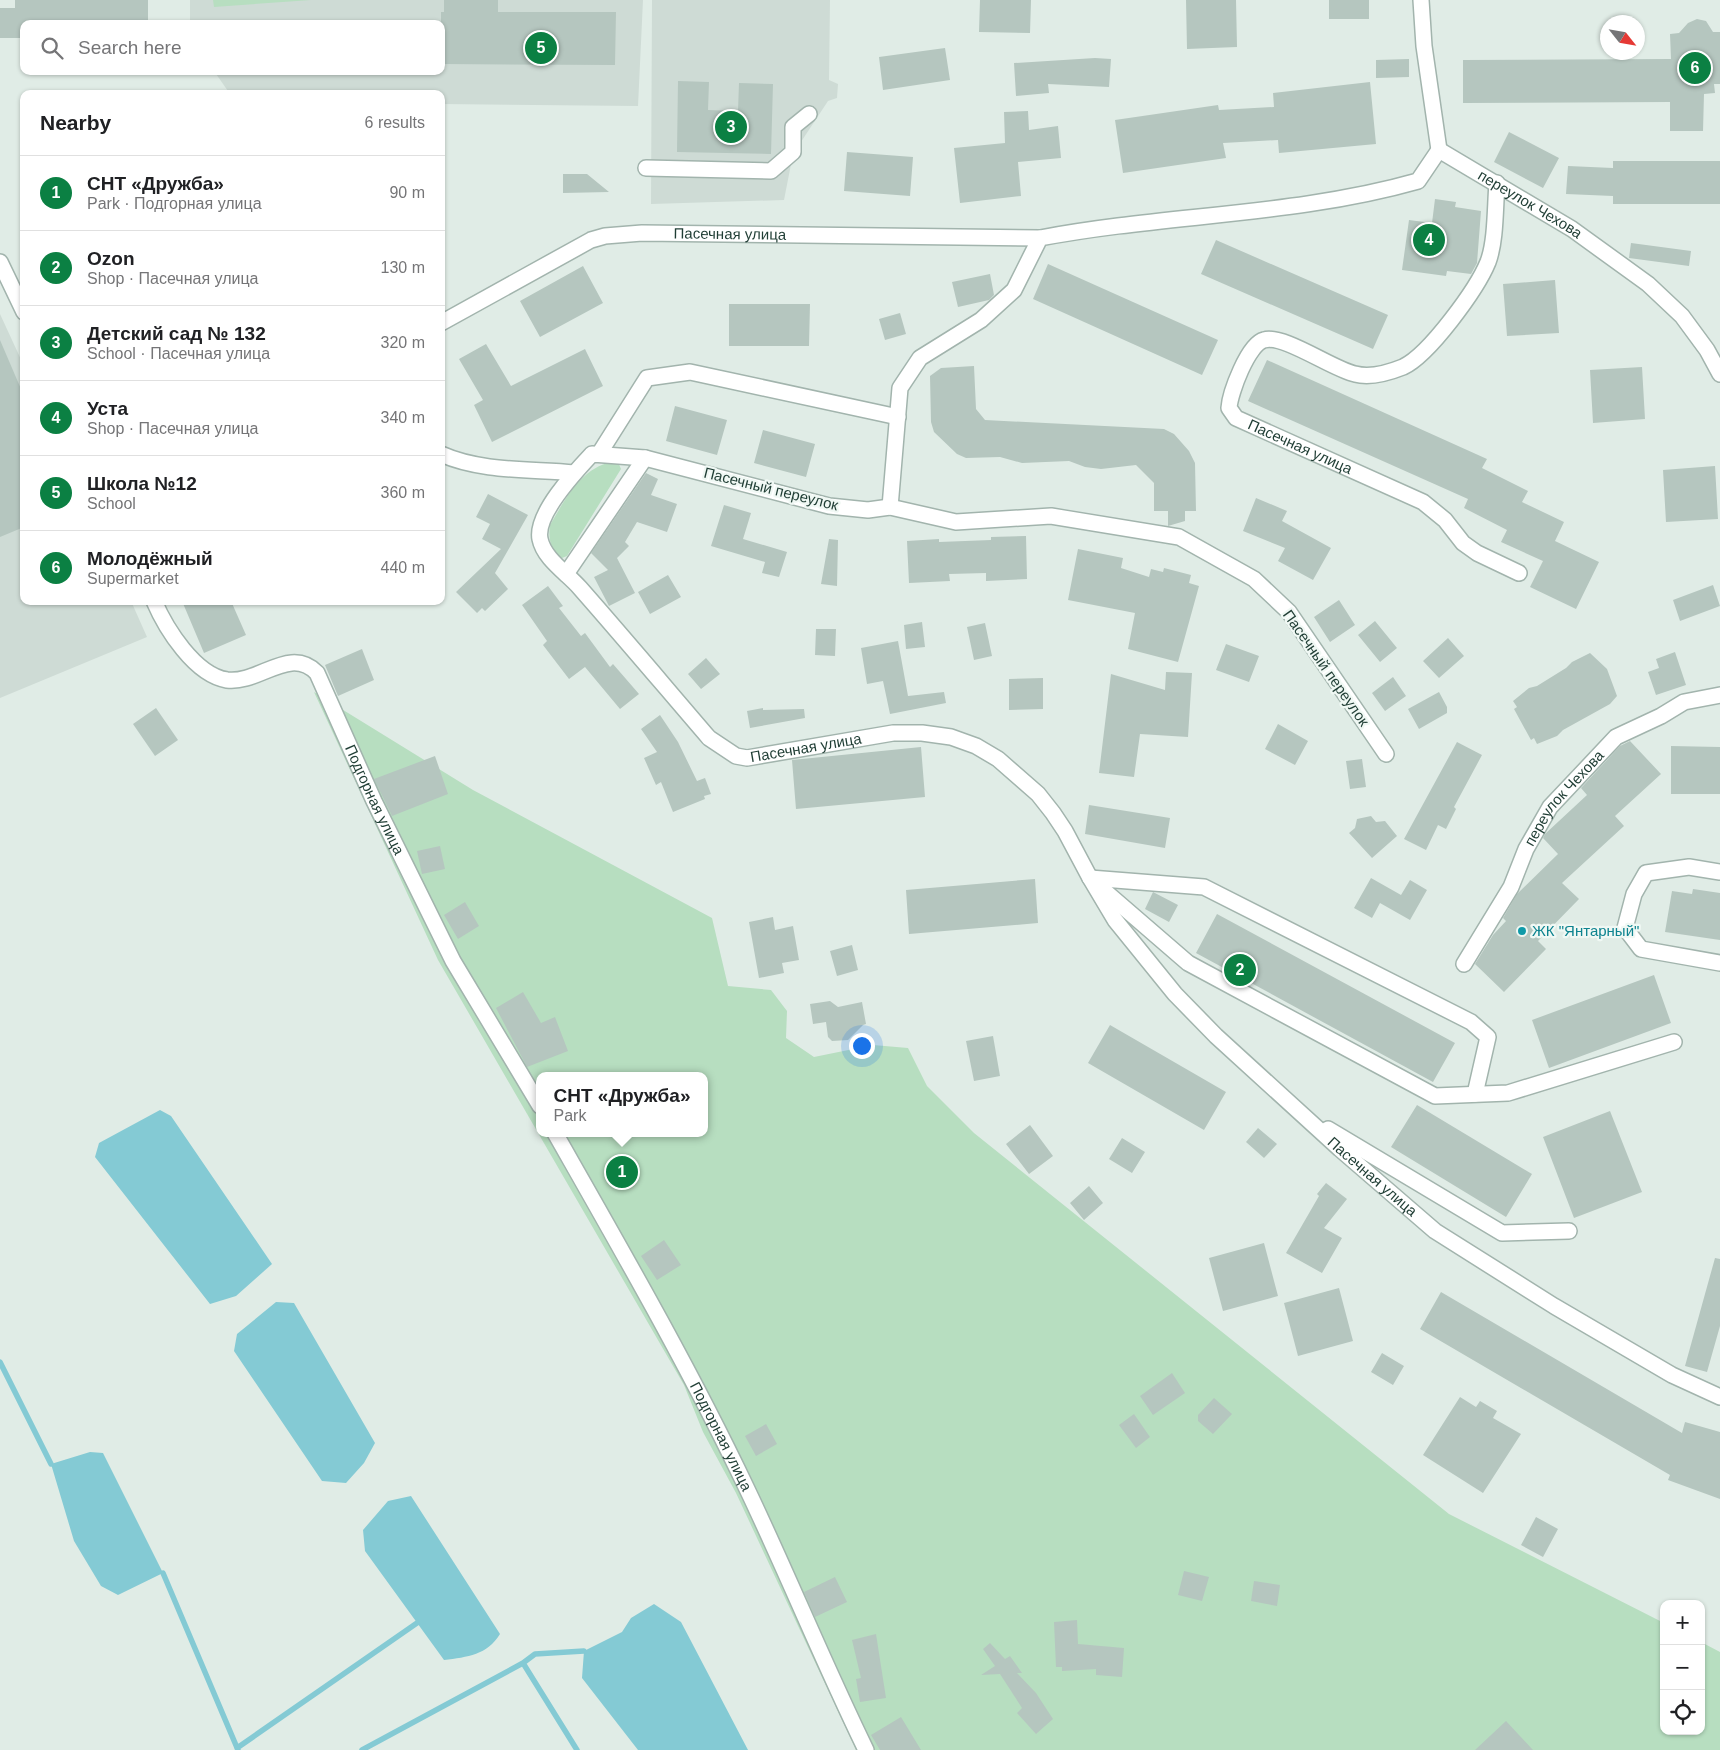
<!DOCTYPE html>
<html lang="en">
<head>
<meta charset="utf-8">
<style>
	:root { --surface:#fff; --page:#f6f6f6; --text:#202124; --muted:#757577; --line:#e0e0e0; --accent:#0b8043 }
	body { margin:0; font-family:Arial,sans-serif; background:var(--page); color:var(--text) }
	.controls { position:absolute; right:15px; bottom:15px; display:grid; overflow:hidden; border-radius:10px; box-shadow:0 1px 4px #0004 }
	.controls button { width:45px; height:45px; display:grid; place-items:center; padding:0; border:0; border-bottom:1px solid var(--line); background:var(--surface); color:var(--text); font:25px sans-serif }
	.compass { position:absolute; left:1600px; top:15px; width:45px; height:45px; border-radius:50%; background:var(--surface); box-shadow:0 1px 4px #0004; rotate:121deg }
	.you { position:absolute; left:861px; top:1045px; width:18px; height:18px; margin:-12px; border:4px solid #fff; border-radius:50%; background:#1a73e8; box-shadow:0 0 0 8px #1a73e833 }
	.badge { display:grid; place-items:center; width:32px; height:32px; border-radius:50%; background:var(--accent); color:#fff; font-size:16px; font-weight:700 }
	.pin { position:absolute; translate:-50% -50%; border:2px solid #fff; box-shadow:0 1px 5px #0006 }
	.popup { position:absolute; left:536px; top:1072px; width:172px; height:65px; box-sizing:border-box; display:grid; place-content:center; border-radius:10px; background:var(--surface); filter:drop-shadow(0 1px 4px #0005); font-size:16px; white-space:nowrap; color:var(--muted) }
	.popup b { font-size:19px; color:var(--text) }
	.popup::after { content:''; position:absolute; left:50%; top:100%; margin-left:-10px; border:10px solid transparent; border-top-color:var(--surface) }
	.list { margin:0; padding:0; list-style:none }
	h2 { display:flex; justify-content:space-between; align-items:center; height:65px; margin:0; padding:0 20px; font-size:21px }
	h2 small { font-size:16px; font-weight:400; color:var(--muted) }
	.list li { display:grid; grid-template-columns:32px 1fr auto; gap:15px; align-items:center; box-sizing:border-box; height:75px; padding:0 20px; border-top:1px solid var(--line) }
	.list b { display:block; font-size:19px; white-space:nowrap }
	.list p { margin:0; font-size:16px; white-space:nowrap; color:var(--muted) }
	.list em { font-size:16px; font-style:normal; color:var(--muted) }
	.icon { flex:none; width:28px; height:28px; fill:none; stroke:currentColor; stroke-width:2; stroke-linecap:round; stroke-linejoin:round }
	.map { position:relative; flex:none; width:1720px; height:1750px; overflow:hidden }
	.search { position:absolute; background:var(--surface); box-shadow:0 1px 4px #0004; left:20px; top:20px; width:425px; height:55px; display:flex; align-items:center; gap:12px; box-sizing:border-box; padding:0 18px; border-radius:10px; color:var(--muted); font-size:19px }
	.panel { position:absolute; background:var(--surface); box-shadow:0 1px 4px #0004; left:20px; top:90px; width:425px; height:515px; border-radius:10px }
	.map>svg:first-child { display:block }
</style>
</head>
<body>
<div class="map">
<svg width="1720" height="1750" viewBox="0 0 1720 1750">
	<rect width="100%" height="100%" fill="#e0ece6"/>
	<path fill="#cedbd5" d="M 190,0 L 643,0 L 638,106 L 441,104 L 441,94 L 230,94 L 214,71 L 441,71 L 441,24 L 190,24 Z
		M 652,0 L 830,0 L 829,80 L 838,84 L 837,98 L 828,101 L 793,154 L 784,200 L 651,204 Z
		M 0,314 L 24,366 L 24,601 L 131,601 L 147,637 L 0,698 Z"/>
	<path fill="#b7dec0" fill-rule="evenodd" d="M 213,0 L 311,0 L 214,7 Z
		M 612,462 L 618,462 L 621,469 L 567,556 L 562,558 C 550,551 548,537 550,525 C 566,498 581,468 612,462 Z
		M 314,692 L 473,790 L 712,918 L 728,986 L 771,990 L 787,1011 L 786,1038 L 814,1057 L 873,1045 L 908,1048 L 927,1086 L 974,1133 L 1449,1514 L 1664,1623 L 1664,1731 L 1701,1731 L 1701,1642 L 1720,1652 L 1720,1750 L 856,1750 L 736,1493 L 703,1432 L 684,1385 L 438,960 ZM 540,1076 L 704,1076 L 704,1133 L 540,1133 Z"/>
	<path fill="#84cad4" d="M 160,1110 L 171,1116 L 272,1264 L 236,1296 L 210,1304 L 95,1157 L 99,1143 Z
		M 276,1302 L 294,1303 L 375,1443 L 364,1463 L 346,1483 L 322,1481 L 234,1351 L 237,1334 Z
		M 90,1452 L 103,1453 L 163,1573 L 118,1595 L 101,1586 L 74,1541 L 51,1464 Z
		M 411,1496 L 500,1634 C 487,1655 468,1657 444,1660 L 365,1551 L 363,1530 L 388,1501 Z
		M 654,1604 L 681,1622 L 748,1750 L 638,1750 L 582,1678 L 584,1651 L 622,1632 L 631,1618 Z"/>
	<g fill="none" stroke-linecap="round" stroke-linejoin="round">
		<path stroke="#84cad4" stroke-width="5.5" d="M 0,1362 L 51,1464
			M 163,1573 L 238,1750
			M 523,1663 L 577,1750
			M 237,1748 L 417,1623
			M 362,1750 L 523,1663 L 535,1654 L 584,1651"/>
	</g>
	<path fill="#b5c6bf" d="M 15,0 L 148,0 L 148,24 L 24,24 L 24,38 L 0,38 L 0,8 L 15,8 Z
		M 444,0 L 498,0 L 498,12 L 616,12 L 615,65 L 441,64 L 441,12 L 444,12 Z
		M 980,0 L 1031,0 L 1030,33 L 979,32 Z
		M 1186,0 L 1236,0 L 1237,47 L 1187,49 Z
		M 1329,0 L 1369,0 L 1369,19 L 1329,19 Z
		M 1697,19 L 1706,21 L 1713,32 L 1720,32 L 1720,84 L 1714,84 L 1715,93 L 1704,94 L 1703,131 L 1670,131 L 1670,102 L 1463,103 L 1463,60 L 1671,59 L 1670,34 L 1679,33 L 1688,23 Z
		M 945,48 L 950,80 L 883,90 L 879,57 Z
		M 1095,58 L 1111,59 L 1109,87 L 1048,84 L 1049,93 L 1016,96 L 1014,63 Z
		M 1409,59 L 1409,77 L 1376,78 L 1376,60 Z
		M 678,81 L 709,82 L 708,110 L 738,111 L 739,83 L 773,84 L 771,154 L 677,152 Z
		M 1370,82 L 1376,144 L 1279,153 L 1278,140 L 1223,143 L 1226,158 L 1123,173 L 1115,120 L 1218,105 L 1219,110 L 1274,107 L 1273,93 Z
		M 1028,111 L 1029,130 L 1058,126 L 1061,158 L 1018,162 L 1021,196 L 960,203 L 954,148 L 1005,143 L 1004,112 Z
		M 1509,132 L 1559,158 L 1543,188 L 1494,162 Z
		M 847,152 L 913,157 L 910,196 L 844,191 Z
		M 1613,161 L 1720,161 L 1720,204 L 1613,204 L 1613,196 L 1566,194 L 1568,166 L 1613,168 Z
		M 563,174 L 587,174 L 609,192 L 563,193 Z
		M 1435,199 L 1456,202 L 1455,207 L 1481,211 L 1477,263 L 1471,274 L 1447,271 L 1446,276 L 1402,270 L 1409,220 L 1432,223 Z
		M 1216,240 L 1388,315 L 1373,349 L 1201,274 Z
		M 1631,243 L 1691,251 L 1689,266 L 1629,258 Z
		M 1048,264 L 1218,340 L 1202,375 L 1033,299 Z
		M 583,266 L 603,303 L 540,337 L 520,301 Z
		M 990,274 L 994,295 L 989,300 L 958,307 L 952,282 Z
		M 1555,280 L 1559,333 L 1507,336 L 1503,284 Z
		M 729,304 L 810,304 L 809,346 L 729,346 Z
		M 900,313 L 906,334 L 885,340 L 879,319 Z
		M 0,340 L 24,396 L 24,527 L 0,537 Z
		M 486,344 L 511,386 L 585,349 L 603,386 L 492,442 L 474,405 L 483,400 L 459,359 Z
		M 1267,360 L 1487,459 L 1482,468 L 1528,491 L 1522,502 L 1564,522 L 1555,541 L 1599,562 L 1576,609 L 1530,587 L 1543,561 L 1501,542 L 1507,530 L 1464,508 L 1468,499 L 1248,401 Z
		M 974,366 L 976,409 L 985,420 L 1164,429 L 1174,434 L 1189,451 L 1195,463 L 1196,511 L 1185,511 L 1185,521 L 1168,526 L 1168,511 L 1154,511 L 1154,483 L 1136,465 L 1101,469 L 1085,467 L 1069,461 L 1022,463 L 1000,457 L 966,458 L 957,454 L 934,432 L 931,422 L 930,376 L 941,368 Z
		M 1642,367 L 1645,419 L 1593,423 L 1590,370 Z
		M 675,406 L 727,420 L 717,455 L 666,441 Z
		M 763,430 L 815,444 L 806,477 L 754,463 Z
		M 1715,466 L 1718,519 L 1666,522 L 1663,470 Z
		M 646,473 L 658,479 L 651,495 L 677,504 L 667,532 L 637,522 L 625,542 L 629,546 L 617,558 L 635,593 L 609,606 L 594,577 L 608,570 L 591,553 Z
		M 488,494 L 528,515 L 495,573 L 508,589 L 485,611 L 482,608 L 477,613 L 456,592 L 501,549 L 482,539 L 490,524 L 476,517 Z
		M 1256,498 L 1287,511 L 1282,521 L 1331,548 L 1313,580 L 1278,561 L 1285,548 L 1243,531 Z
		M 724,505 L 751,513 L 743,539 L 787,552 L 779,577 L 762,573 L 765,562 L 711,546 Z
		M 1026,536 L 1027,579 L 986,581 L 986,573 L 949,574 L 950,581 L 909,583 L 907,541 L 939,539 L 939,542 L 991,540 L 991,537 Z
		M 829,539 L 838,540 L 837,586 L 821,584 Z
		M 1078,549 L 1123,558 L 1121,568 L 1149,577 L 1151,569 L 1163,572 L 1164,568 L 1191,575 L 1189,583 L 1199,586 L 1178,662 L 1128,649 L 1135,613 L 1068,600 Z
		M 668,575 L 681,597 L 650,614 L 638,592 Z
		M 1713,585 L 1720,606 L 1680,621 L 1673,600 Z
		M 548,586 L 563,606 L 559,608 L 581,636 L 585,633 L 610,667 L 613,664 L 639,694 L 620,709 L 585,667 L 569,679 L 543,645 L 547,641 L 522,605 Z
		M 1339,600 L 1355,625 L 1330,642 L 1314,617 Z
		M 182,601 L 231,601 L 246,635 L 204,653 Z
		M 1375,621 L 1397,648 L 1380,662 L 1358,635 Z
		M 922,622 L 925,647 L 906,649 L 904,625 Z
		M 985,623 L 992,656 L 974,660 L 967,627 Z
		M 816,629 L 836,629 L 835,656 L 815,655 Z
		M 1448,638 L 1464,656 L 1439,678 L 1423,661 Z
		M 898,641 L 908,696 L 944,692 L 946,703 L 890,714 L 883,681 L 867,684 L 861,648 Z
		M 1226,644 L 1259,656 L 1249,682 L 1216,670 Z
		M 362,649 L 374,680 L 338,696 L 325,665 Z
		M 1675,652 L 1686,685 L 1656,695 L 1648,672 L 1659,668 L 1656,659 Z
		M 1590,653 L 1607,669 L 1617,696 L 1610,704 L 1563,730 L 1557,736 L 1537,744 L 1534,738 L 1531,740 L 1514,709 L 1517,707 L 1513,701 L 1529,688 L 1537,686 L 1566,668 L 1572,662 Z
		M 706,658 L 720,674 L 701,689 L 688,674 Z
		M 1166,672 L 1192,673 L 1188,737 L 1140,734 L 1134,777 L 1099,773 L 1111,674 L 1165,690 Z
		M 1393,677 L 1406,696 L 1385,711 L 1372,693 Z
		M 1043,678 L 1043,709 L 1009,710 L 1009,679 Z
		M 1439,692 L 1447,707 L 1447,713 L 1419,729 L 1408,709 Z
		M 156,708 L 178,740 L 155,756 L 133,724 Z
		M 763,708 L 763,710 L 804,709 L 805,718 L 750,728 L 747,711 Z
		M 660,715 L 678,742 L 697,781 L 705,778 L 711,794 L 704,796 L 705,799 L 673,812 L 661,782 L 656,785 L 644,758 L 657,752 L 641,729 Z
		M 1278,724 L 1308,741 L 1295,765 L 1265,749 Z
		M 1630,741 L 1661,774 L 1615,816 L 1624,826 L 1562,883 L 1579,899 L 1538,941 L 1546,949 L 1504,992 L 1475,964 L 1493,935 L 1506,921 L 1503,918 L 1517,894 L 1558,854 L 1543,838 L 1545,834 L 1587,795 L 1581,788 L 1620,746 Z
		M 1457,742 L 1482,755 L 1454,807 L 1456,809 L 1446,829 L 1438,825 L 1426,850 L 1404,839 Z
		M 1671,746 L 1720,747 L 1720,794 L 1671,794 Z
		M 921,747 L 925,797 L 796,809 L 792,760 Z
		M 435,756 L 448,794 L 392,816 L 374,779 Z
		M 1362,759 L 1366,787 L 1350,789 L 1346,761 Z
		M 1089,805 L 1170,818 L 1165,848 L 1085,834 Z
		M 1371,816 L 1376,822 L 1385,821 L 1397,836 L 1372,858 L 1349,833 L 1355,828 L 1357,819 Z
		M 440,846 L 445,869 L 422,874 L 417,851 Z
		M 1371,878 L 1401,895 L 1410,880 L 1427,890 L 1410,920 L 1380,903 L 1372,918 L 1354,908 Z
		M 1035,879 L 1038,923 L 909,934 L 906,890 Z
		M 1693,889 L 1720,893 L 1720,940 L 1665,932 L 1672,891 L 1692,894 Z
		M 1153,892 L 1178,905 L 1169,922 L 1145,909 Z
		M 465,902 L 479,926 L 458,939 L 444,915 Z
		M 1217,914 L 1455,1043 L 1433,1082 L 1196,953 Z
		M 773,917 L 775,930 L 793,926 L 799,960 L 782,963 L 784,973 L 759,978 L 749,922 Z
		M 852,945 L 858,970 L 837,976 L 830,951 Z
		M 1654,975 L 1671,1023 L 1549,1068 L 1532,1020 Z
		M 523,992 L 541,1023 L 555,1017 L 568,1051 L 527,1067 L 496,1008 Z
		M 830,1001 L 838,1007 L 862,1002 L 866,1024 L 863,1025 L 848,1040 L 832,1041 L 828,1037 L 826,1022 L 813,1024 L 810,1004 Z
		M 1110,1025 L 1226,1092 L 1204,1130 L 1088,1063 Z
		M 993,1036 L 1000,1076 L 974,1081 L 966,1041 Z
		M 1417,1105 L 1532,1174 L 1506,1217 L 1391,1147 Z
		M 1610,1111 L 1642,1192 L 1574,1218 L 1543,1137 Z
		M 1030,1125 L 1053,1156 L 1029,1174 L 1006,1144 Z
		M 1258,1128 L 1277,1144 L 1264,1158 L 1246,1142 Z
		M 1122,1138 L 1145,1152 L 1132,1173 L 1109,1159 Z
		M 1326,1183 L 1347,1199 L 1324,1228 L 1342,1238 L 1322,1273 L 1286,1253 L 1319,1196 L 1317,1194 Z
		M 1089,1186 L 1103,1203 L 1084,1220 L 1070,1203 Z
		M 664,1240 L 681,1265 L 657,1280 L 641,1256 Z
		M 1264,1243 L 1278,1296 L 1223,1311 L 1209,1258 Z
		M 1715,1258 L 1720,1259 L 1720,1326 L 1707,1372 L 1685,1366 Z
		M 1339,1288 L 1353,1341 L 1298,1356 L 1284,1303 Z
		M 1441,1292 L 1682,1433 L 1685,1422 L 1720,1432 L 1720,1499 L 1668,1480 L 1670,1475 L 1420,1329 Z
		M 1382,1353 L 1404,1366 L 1393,1385 L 1371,1372 Z
		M 1172,1373 L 1185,1393 L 1153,1415 L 1140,1396 Z
		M 1460,1397 L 1476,1407 L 1480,1401 L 1497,1411 L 1493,1418 L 1521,1434 L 1483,1493 L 1423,1455 Z
		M 1214,1398 L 1232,1414 L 1213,1434 L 1198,1421 L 1198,1415 Z
		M 1134,1414 L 1150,1437 L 1136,1448 L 1119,1425 Z
		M 766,1424 L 777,1444 L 756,1456 L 745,1436 Z
		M 1536,1517 L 1558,1529 L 1543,1557 L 1521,1545 Z
		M 1184,1571 L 1209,1577 L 1202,1601 L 1178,1595 Z
		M 835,1577 L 847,1602 L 815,1617 L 804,1592 Z
		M 1254,1581 L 1280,1585 L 1277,1606 L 1251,1601 Z
		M 1077,1620 L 1078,1644 L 1124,1648 L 1122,1677 L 1096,1675 L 1096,1669 L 1062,1671 L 1062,1667 L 1056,1667 L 1054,1622 Z
		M 876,1634 L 886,1698 L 860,1702 L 856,1679 L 861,1678 L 852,1640 Z
		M 990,1643 L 1005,1659 L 1010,1656 L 1022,1673 L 1017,1673 L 1036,1693 L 1053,1719 L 1036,1734 L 1017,1713 L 1022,1708 L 1000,1674 L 981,1675 L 995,1666 L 983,1649 Z
		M 901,1717 L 921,1750 L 880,1750 L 871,1735 Z
		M 1506,1721 L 1533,1750 L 1475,1750 Z"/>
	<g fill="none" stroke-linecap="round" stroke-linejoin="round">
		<defs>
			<g id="minor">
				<path d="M 1421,0 L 1424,46 L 1439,150"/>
				<path id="s1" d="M 1439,150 L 1572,229 L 1648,284 L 1682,316 L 1707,350 L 1720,374"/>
				<path d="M 646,168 L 771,171 L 793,152 L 793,127 L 809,114"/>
				<path id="s2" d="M 1497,183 C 1495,207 1496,241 1488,262 C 1477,289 1429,355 1403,367 C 1388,373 1370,378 1355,374 C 1332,369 1284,334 1264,340 C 1248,344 1230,393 1229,408 L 1236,418 L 1423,502 L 1445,520 L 1463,543 L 1477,553 L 1519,573"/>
				<path d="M 0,262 L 24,312"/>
				<path id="s3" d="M 441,323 L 591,240 L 605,236 L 642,233 L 1040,238"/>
				<path d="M 441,454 C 481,472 531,469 574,473"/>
				<path d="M 599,454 L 647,378 L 690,372 L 898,417"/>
				<path d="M 890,507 L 900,388 L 920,358 L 981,320 L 1014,290 L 1040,238 C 1166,214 1295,216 1418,181 L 1439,150"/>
				<path d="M 566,574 L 645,458"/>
				<path id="s4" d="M 154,601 C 166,629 195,675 227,680 C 259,684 290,645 317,673 L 374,801 L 453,961 L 540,1106"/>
				<path id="s5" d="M 1386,754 L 1289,612 L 1254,579 L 1179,537 L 1051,516 L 956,522 L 890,507 L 868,510 L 829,506 L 645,458 L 592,454 C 576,471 535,514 540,539 C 544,559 567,573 580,588 C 624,638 666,688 709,738 L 736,756 L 747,758 L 893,733 L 922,733 L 951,737 L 976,746 L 998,759 L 1038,794 L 1053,813 L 1065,831 L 1090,878 L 1115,920 L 1175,994 L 1216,1036 L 1340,1149 L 1435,1231 L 1554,1306 L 1672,1375 L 1720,1397"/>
				<path d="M 1720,872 L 1689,867 L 1646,873 L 1634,894 L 1625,928 L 1641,949 L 1720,963"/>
				<path d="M 1090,878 L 1204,887 L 1471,1022 L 1488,1037 L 1475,1094"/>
				<path d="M 1100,887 L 1188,963 L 1435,1096 L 1508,1093 L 1674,1042"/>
				<path id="s6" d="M 1464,964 L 1511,887 L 1526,849 L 1550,807 L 1616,737 L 1661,716 L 1684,702 L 1720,695"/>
				<path d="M 1328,1129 L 1502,1233 L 1569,1231"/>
				<path id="s7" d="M 555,1133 C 622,1251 689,1367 747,1489 C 788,1575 824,1664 866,1750"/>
			</g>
		</defs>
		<use href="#minor" stroke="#a2b4ad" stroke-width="18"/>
		<use href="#minor" stroke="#fff" stroke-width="15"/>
	</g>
	<circle fill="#0f9aa8" stroke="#f0f8f4" stroke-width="2" cx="1522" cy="931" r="5"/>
	<g text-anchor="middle" stroke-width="4.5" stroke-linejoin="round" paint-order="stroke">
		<g font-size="15" fill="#1f3d34" stroke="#f0f8f4">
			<text dy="5" stroke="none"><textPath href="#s1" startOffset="106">переулок Чехова</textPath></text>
			<text dy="5" stroke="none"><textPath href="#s3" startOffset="311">Пасечная улица</textPath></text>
			<text dy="5" stroke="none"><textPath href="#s2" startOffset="525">Пасечная улица</textPath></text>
			<text transform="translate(771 489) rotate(14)" y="5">Пасечный переулок</text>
			<text transform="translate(1326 668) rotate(55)" y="5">Пасечный переулок</text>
			<text dy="5" stroke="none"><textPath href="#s5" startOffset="1371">Пасечная улица</textPath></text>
			<text dy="5" stroke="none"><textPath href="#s4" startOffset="346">Подгорная улица</textPath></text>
			<text dy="5" stroke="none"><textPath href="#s6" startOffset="195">переулок Чехова</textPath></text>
			<text dy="5" stroke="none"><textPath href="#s5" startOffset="2135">Пасечная улица</textPath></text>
			<text dy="5" stroke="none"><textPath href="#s7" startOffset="346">Подгорная улица</textPath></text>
		</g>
		<g font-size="15" fill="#0d838f" stroke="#f0f8f4" text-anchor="start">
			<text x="1532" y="936">ЖК "Янтарный"</text>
		</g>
	</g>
</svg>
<div class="controls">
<button>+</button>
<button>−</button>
<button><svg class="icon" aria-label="locate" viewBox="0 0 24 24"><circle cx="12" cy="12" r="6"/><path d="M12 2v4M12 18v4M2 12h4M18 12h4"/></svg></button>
</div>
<svg class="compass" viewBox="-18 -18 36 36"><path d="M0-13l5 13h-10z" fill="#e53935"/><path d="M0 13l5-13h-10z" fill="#757577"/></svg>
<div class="you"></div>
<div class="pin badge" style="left:622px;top:1172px">1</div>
<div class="popup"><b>СНТ «Дружба»</b>Park</div>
<div class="pin badge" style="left:1240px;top:970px">2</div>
<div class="pin badge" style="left:731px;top:127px">3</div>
<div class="pin badge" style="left:1429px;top:240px">4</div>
<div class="pin badge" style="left:541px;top:48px">5</div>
<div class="pin badge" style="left:1695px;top:68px">6</div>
<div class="search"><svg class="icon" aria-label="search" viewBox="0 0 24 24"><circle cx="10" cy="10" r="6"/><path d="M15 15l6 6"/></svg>Search here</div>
<section class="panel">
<h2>Nearby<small>6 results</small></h2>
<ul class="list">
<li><span class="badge">1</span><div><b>СНТ «Дружба»</b><p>Park · Подгорная улица</p></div><em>90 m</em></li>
<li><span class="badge">2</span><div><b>Ozon</b><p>Shop · Пасечная улица</p></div><em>130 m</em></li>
<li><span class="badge">3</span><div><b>Детский сад № 132</b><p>School · Пасечная улица</p></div><em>320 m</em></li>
<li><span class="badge">4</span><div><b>Уста</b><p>Shop · Пасечная улица</p></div><em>340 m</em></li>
<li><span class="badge">5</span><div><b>Школа №12</b><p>School</p></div><em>360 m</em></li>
<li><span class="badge">6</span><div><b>Молодёжный</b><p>Supermarket</p></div><em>440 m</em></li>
</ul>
</section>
</div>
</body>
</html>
